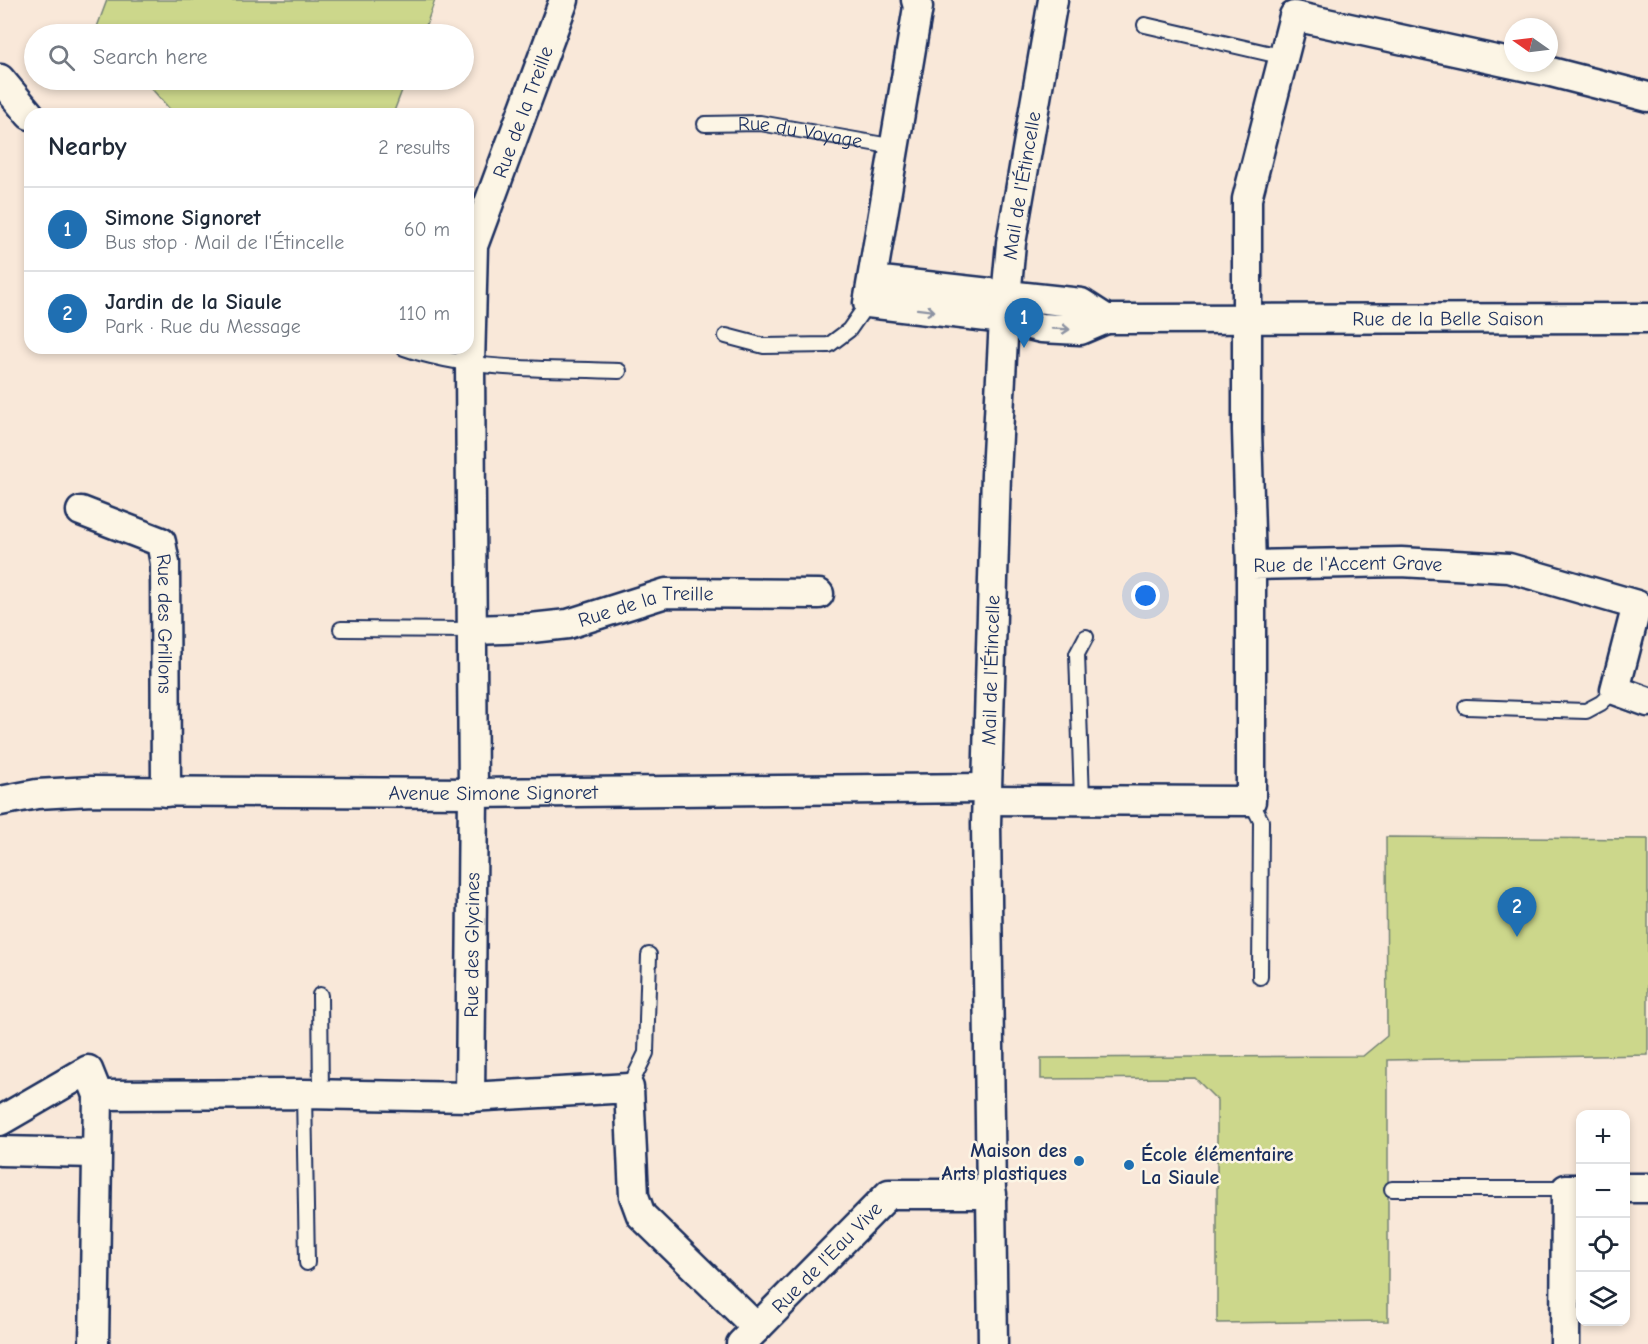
<!DOCTYPE html>
<html lang="en">
<head>
<meta charset="utf-8">
<style>
	:root { --surface:#fff; --page:#f6f6f7; --text:#1f2937; --muted:#747a83; --line:#e0e1e3; --accent:#1f6fb2 }
	body { margin:0; font-family:"Comic Neue",sans-serif; background:var(--page); color:var(--text) }
	.controls { position:absolute; right:18px; bottom:18px; display:grid; overflow:hidden; border-radius:12px; box-shadow:0 3px 9px #0003 }
	.controls button { width:54px; height:54px; display:grid; place-items:center; padding:0; border:0; border-bottom:2px solid var(--line); background:var(--surface); color:var(--text); font:30px sans-serif }
	.compass { position:absolute; left:1504px; top:18px; width:54px; height:54px; border-radius:50%; background:var(--surface); box-shadow:0 3px 9px #0003; rotate:284deg }
	.you { position:absolute; left:1146px; top:596px; width:21px; height:21px; margin:-15px; border:4px solid #fff; border-radius:50%; background:#1a73e8; box-shadow:0 0 0 9px #1a73e833 }
	.badge { display:grid; place-items:center; width:39px; height:39px; border-radius:50%; background:var(--accent); color:#fff; font-size:20px; font-weight:700 }
	.pin { position:absolute; translate:-50% -50px; filter:drop-shadow(0 2px 3px #0008) }
	.pin::after { content:''; position:absolute; top:32px; width:21px; height:18px; background:inherit; clip-path:polygon(0 0,100% 0,50% 100%) }
	.list { margin:0; padding:0; list-style:none }
	h2 { display:flex; justify-content:space-between; align-items:center; height:78px; margin:0; padding:0 24px; font-size:26px }
	h2 small { font-size:20px; font-weight:400; color:var(--muted) }
	.list li { display:grid; grid-template-columns:39px 1fr auto; gap:18px; align-items:center; box-sizing:border-box; height:84px; padding:0 24px; border-top:2px solid var(--line) }
	.list b { display:block; font-size:22px; white-space:nowrap }
	.list p { margin:0; font-size:20px; white-space:nowrap; color:var(--muted) }
	.list em { font-size:20px; font-style:normal; color:var(--muted) }
	.icon { flex:none; width:33px; height:33px; fill:none; stroke:currentColor; stroke-width:2; stroke-linecap:round; stroke-linejoin:round }
	.map { position:relative; flex:none; width:1648px; height:1344px; overflow:hidden }
	.search { position:absolute; background:var(--surface); box-shadow:0 3px 9px #0003; left:24px; top:24px; width:450px; height:66px; display:flex; align-items:center; gap:15px; box-sizing:border-box; padding:0 21px; border-radius:33px; color:var(--muted); font-size:22px }
	.panel { position:absolute; background:var(--surface); box-shadow:0 3px 9px #0003; left:24px; top:108px; width:450px; height:246px; border-radius:18px }
	.map>svg:first-child { display:block }
</style>
</head>
<body>
<div class="map">
<svg width="1648" height="1344" viewBox="0 0 1648 1344">
	<rect width="100%" height="100%" fill="#f9e8d9"/>
	<filter id="ink" filterUnits="userSpaceOnUse"><feTurbulence type="fractalNoise" baseFrequency=".0167" numOctaves="2"/><feDisplacementMap in="SourceGraphic" scale="12" xChannelSelector="R" yChannelSelector="G"/><feConvolveMatrix kernelMatrix="1 2 1 2 8 2 1 2 1" color-interpolation-filters="sRGB"/></filter>
	<g filter="url(#ink)">
		<path fill="#ccd78b" stroke="#748374" stroke-width="1.5" d="M 107,0 L 435,0 L 423,34 L 104,34 L 97,27 Z
			M 144,80 L 406,80 L 393,114 L 174,114 Z
			M 1386,837 L 1648,839 L 1648,1055 L 1388,1060 L 1388,1321 L 1217,1323 L 1217,1100 L 1195,1078 L 1041,1079 L 1041,1058 L 1363,1056 L 1387,1036 Z"/>
		<g fill="none" stroke-linecap="round" stroke-linejoin="round">
			<defs>
				<g id="lane">
					<path d="M 1145,25 L 1284,57"/>
					<path id="s1" d="M 705,124 L 760,123 L 895,147"/>
					<path d="M 726,336 L 764,346 L 829,345 L 849,330 L 868,303"/>
					<path d="M 404,348 C 472,372 548,368 619,371"/>
					<path d="M 341,629 L 473,630"/>
					<path d="M 1466,707 L 1586,711 L 1601,703 L 1615,690"/>
					<path d="M 1082,799 L 1077,654 L 1086,637"/>
					<path d="M 1251,801 L 1261,821 L 1260,977"/>
					<path d="M 320,995 L 321,1094"/>
					<path d="M 629,1088 L 646,1053 L 649,955"/>
					<path d="M 304,1094 L 307,1263"/>
					<path d="M 1392,1189 L 1566,1189"/>
				</g>
				<g id="street">
					<path d="M 0,79 L 30,115"/>
					<path d="M 873,280 L 1081,303 L 1106,319 L 1080,330 L 1041,328 L 1004,319 L 868,303 L 918,7 L 916,0"/>
					<path id="s2" d="M 1106,319 L 1648,318"/>
					<path id="s3" d="M 81,511 L 161,542 L 165,563 L 166,792"/>
					<path d="M 1251,565 L 1247,430 L 1247,199 L 1294,16 L 1551,72 L 1648,97"/>
					<path id="s4" d="M 473,630 L 531,628 L 568,624 L 666,593 L 819,594"/>
					<path id="s5" d="M 987,800 L 1251,801 L 1251,565 L 1401,562 L 1509,568 L 1637,605 L 1615,690 L 1648,702"/>
					<path id="s6" d="M 0,801 L 37,794 L 92,791 L 473,793 L 987,788"/>
					<path d="M 98,1095 L 304,1094 L 470,1097 L 629,1088 L 634,1196 L 641,1215 L 757,1328"/>
					<path id="s7" d="M 470,1097 L 473,793 L 470,365 L 473,246 L 564,0"/>
					<path d="M 0,1121 L 88,1070 L 98,1095 L 94,1344"/>
					<path d="M 0,1151 L 96,1153"/>
					<path d="M 1626,1188 L 1648,1188"/>
					<path id="s8" d="M 741,1344 L 889,1194 L 992,1194"/>
					<path id="s9" d="M 993,1344 L 986,824 L 996,474 L 1004,319 L 1011,243 L 1053,0"/>
					<path d="M 1565,1344 L 1566,1189 L 1580,1189"/>
				</g>
			</defs>
			<use href="#lane" stroke="#1b2f5e" stroke-width="18"/>
			<use href="#street" stroke="#1b2f5e" stroke-width="33"/>
			<use href="#lane" stroke="#fcf5e5" stroke-width="14"/>
			<use href="#street" stroke="#fcf5e5" stroke-width="28"/>
		</g>
		<defs><path id="oneway-shaft" d="M-6 0H5M1.5-3L5.5 0L1.5 3" fill="none" stroke-width="1.6" stroke-linecap="round" stroke-linejoin="round" transform="scale(1.5)"/></defs>
		<g stroke="#8c92a2">
			<use href="#oneway-shaft" transform="translate(926 310) rotate(7)"/>
			<use href="#oneway-shaft" transform="translate(1061 329) rotate(3)"/>
		</g>
	</g>
	<g fill="#1f6fb2" stroke="#fcf5e5" stroke-width="2">
		<circle cx="1079" cy="1161" r="6"/>
		<circle cx="1129" cy="1165" r="6"/>
	</g>
	<g text-anchor="middle" stroke-width="5" stroke-linejoin="round" paint-order="stroke">
		<g font-size="20" fill="#1b2f5e" stroke="#fcf5e5">
			<text dy="7" stroke="none"><textPath href="#s7" startOffset="994">Rue de la Treille</textPath></text>
			<text dy="7" stroke="none"><textPath href="#s1" startOffset="96">Rue du Voyage</textPath></text>
			<text dy="7" stroke="none"><textPath href="#s9" startOffset="1160">Mail de l'Étincelle</textPath></text>
			<text dy="7" stroke="none"><textPath href="#s2" startOffset="342">Rue de la Belle Saison</textPath></text>
			<text dy="7" stroke="none"><textPath href="#s5" startOffset="597">Rue de l'Accent Grave</textPath></text>
			<text dy="7" stroke="none"><textPath href="#s4" startOffset="176">Rue de la Treille</textPath></text>
			<text dy="7" stroke="none"><textPath href="#s3" startOffset="168">Rue des Grillons</textPath></text>
			<text dy="7" stroke="none"><textPath href="#s9" startOffset="674">Mail de l'Étincelle</textPath></text>
			<text dy="7" stroke="none"><textPath href="#s6" startOffset="494">Avenue Simone Signoret</textPath></text>
			<text dy="7" stroke="none"><textPath href="#s7" startOffset="152">Rue des Glycines</textPath></text>
			<text dy="7" stroke="none"><textPath href="#s8" startOffset="122">Rue de l'Eau Vive</textPath></text>
		</g>
		<g font-size="20" font-weight="bold" fill="#1b2f5e" stroke="#fcf5e5" text-anchor="end">
			<text x="1067" y="1157">Maison des<tspan x="1067" dy="23">Arts plastiques</tspan></text>
			<text x="1141" y="1161" text-anchor="start">École élémentaire<tspan x="1141" dy="23">La Siaule</tspan></text>
		</g>
	</g>
</svg>
<div class="controls">
<button>+</button>
<button>−</button>
<button><svg class="icon" aria-label="locate" viewBox="0 0 24 24"><circle cx="12" cy="12" r="6"/><path d="M12 2v4M12 18v4M2 12h4M18 12h4"/></svg></button>
<button><svg class="icon" aria-label="layers" viewBox="0 0 24 24"><path d="M12 4l9 5-9 5-9-5zM3 14l9 5 9-5"/></svg></button>
</div>
<svg class="compass" viewBox="-18 -18 36 36"><path d="M0-13l5 13h-10z" fill="#e53935"/><path d="M0 13l5-13h-10z" fill="#747a83"/></svg>
<div class="you"></div>
<div class="pin badge" style="left:1024px;top:348px">1</div>
<div class="pin badge" style="left:1517px;top:937px">2</div>
<div class="search"><svg class="icon" aria-label="search" viewBox="0 0 24 24"><circle cx="10" cy="10" r="6"/><path d="M15 15l6 6"/></svg>Search here</div>
<section class="panel">
<h2>Nearby<small>2 results</small></h2>
<ul class="list">
<li><span class="badge">1</span><div><b>Simone Signoret</b><p>Bus stop · Mail de l'Étincelle</p></div><em>60 m</em></li>
<li><span class="badge">2</span><div><b>Jardin de la Siaule</b><p>Park · Rue du Message</p></div><em>110 m</em></li>
</ul>
</section>
</div>
</body>
</html>
